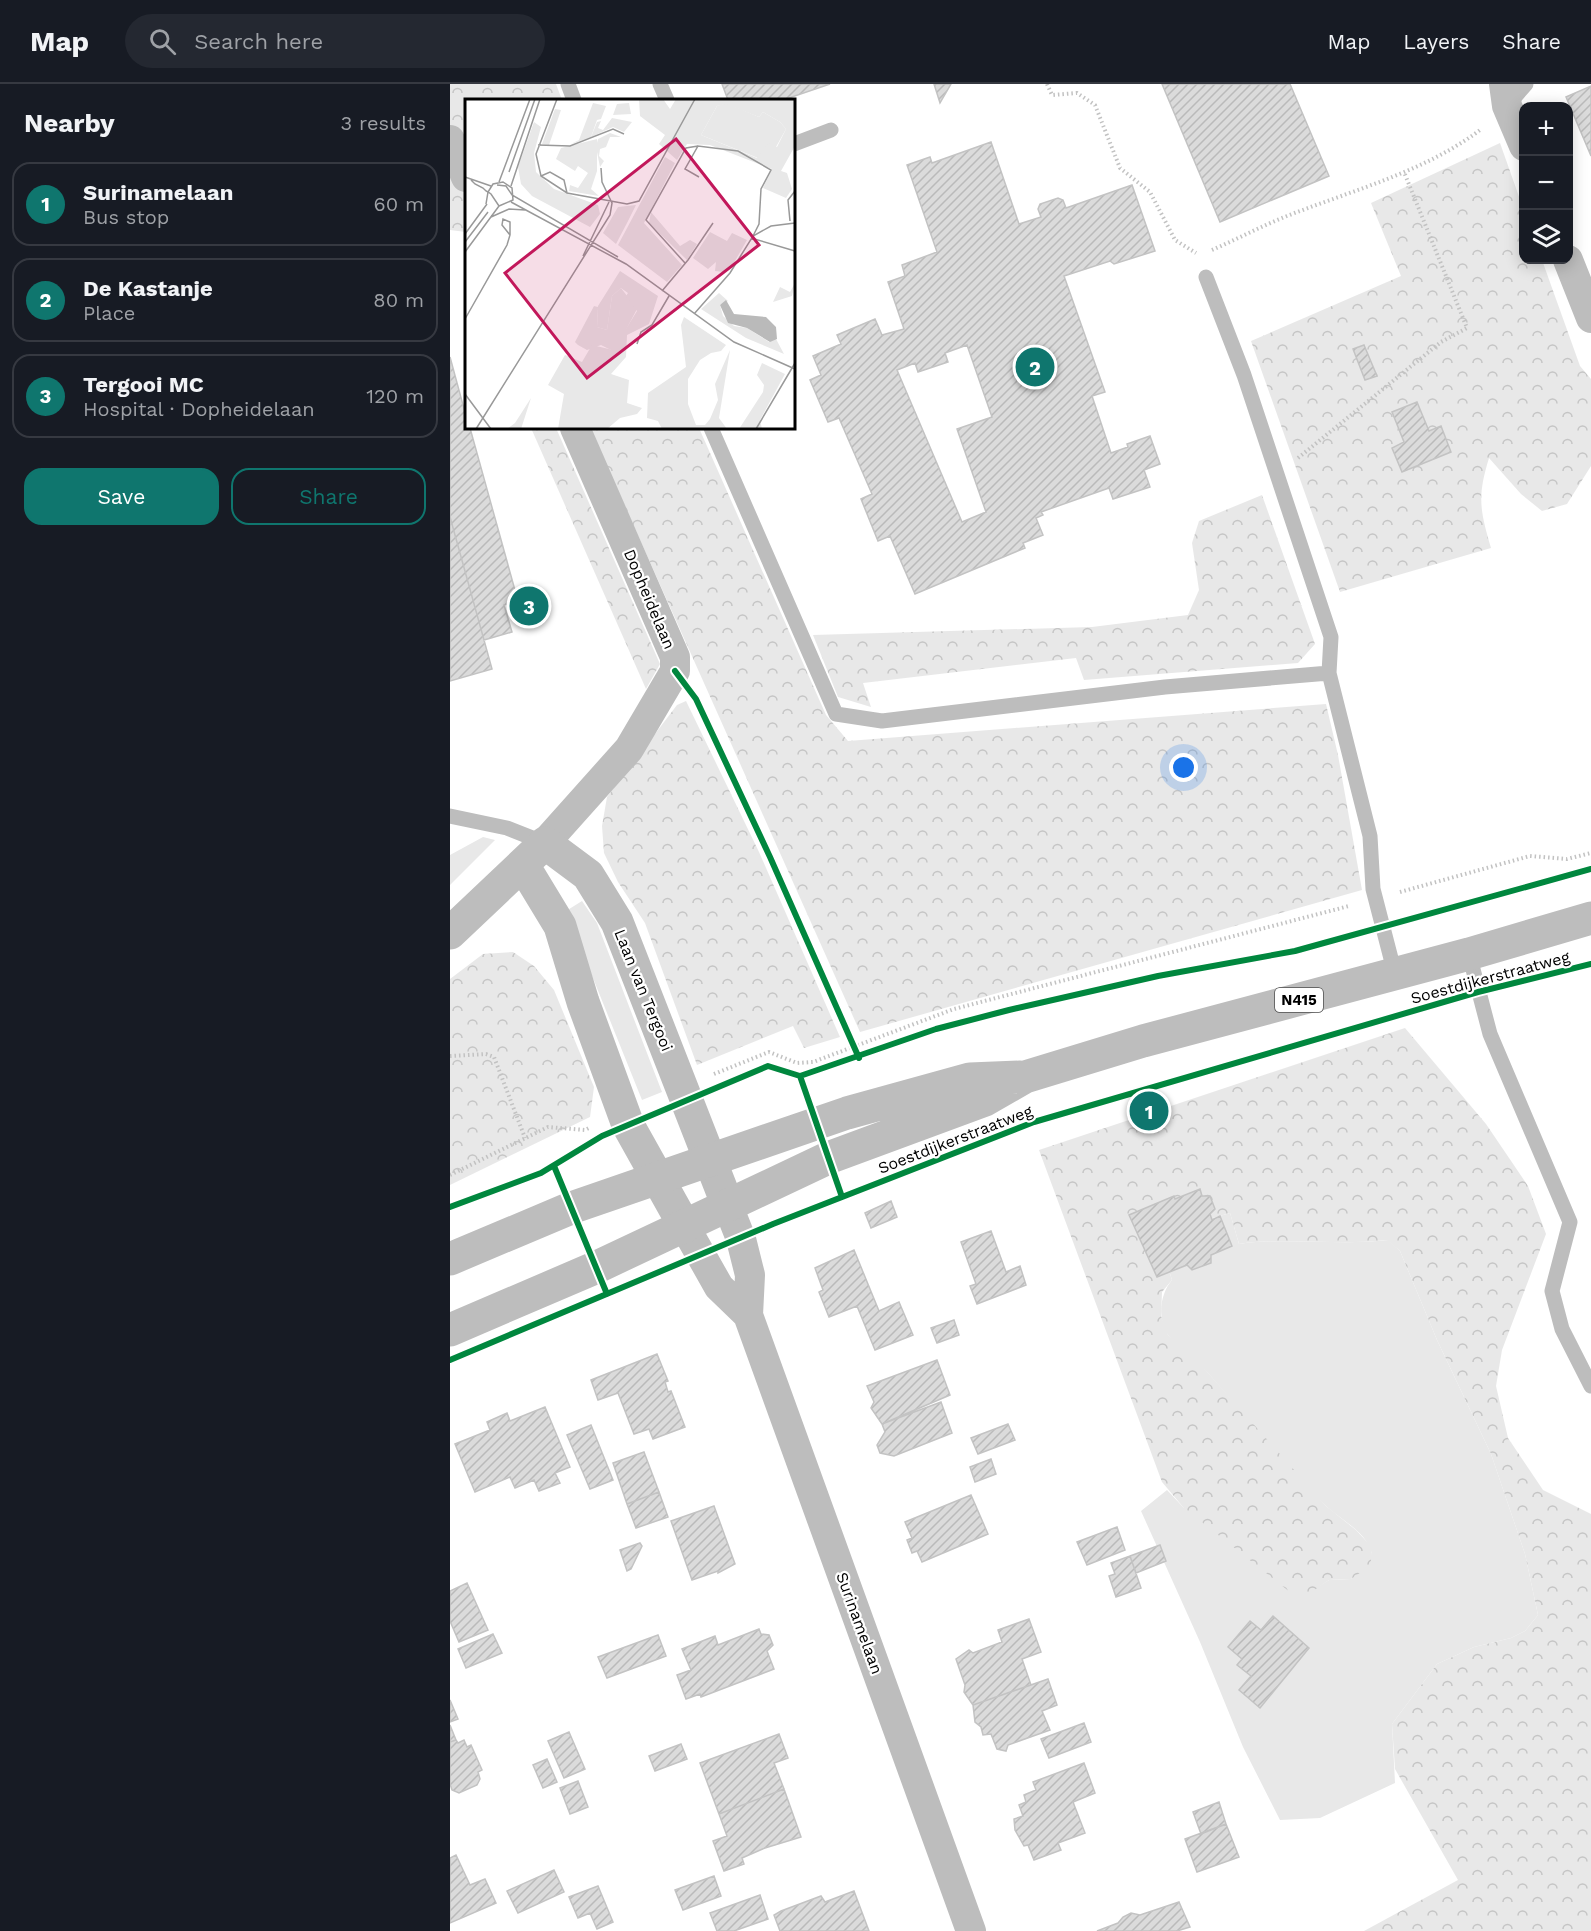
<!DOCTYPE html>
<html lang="en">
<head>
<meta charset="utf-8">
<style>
	:root { --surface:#171b24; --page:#242831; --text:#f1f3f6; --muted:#9ea1a6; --line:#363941; --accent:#0f766e }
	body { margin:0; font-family:"Work Sans",sans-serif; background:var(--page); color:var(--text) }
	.controls { position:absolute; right:18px; top:18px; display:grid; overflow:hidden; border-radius:12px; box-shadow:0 3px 15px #0003 }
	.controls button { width:54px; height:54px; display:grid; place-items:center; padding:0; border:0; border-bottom:2px solid var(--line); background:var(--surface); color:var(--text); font:30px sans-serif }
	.you { position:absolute; left:734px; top:684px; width:21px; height:21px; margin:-15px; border:4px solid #fff; border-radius:50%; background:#1a73e8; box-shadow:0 0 0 9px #1a73e833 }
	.badge { display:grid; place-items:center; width:39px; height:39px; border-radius:50%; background:var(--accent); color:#fff; font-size:20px; font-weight:700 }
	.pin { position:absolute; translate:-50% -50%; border:3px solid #fff; box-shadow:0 2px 6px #0006 }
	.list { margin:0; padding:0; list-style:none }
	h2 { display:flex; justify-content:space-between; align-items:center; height:78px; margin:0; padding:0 24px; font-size:26px }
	h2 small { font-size:20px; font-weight:400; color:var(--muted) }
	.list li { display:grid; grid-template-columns:39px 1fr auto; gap:18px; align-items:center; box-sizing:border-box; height:84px; margin:0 12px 12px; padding:0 12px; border:2px solid var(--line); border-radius:18px }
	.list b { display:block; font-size:22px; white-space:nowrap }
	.list p { margin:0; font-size:20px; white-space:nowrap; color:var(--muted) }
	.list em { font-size:20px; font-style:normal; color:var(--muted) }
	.actions { display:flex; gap:12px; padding:18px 24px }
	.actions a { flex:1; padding:14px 0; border:2px solid var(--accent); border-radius:18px; text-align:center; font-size:21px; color:var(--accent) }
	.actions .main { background:var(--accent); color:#fff }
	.icon { flex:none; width:33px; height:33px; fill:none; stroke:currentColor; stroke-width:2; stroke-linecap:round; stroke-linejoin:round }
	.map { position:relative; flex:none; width:1141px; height:1847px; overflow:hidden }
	header { display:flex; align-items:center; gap:36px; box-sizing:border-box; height:84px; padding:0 30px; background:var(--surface); border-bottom:2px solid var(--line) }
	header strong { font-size:28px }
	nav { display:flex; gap:33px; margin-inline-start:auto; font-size:21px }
	.search { width:420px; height:54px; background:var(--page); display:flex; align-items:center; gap:15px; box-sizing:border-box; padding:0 21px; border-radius:33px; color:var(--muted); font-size:22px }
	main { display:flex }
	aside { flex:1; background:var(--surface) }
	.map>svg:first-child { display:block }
</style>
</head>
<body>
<header>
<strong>Map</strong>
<div class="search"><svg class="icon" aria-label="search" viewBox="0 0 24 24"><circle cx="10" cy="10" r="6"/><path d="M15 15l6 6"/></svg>Search here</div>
<nav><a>Map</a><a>Layers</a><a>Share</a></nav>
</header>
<main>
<aside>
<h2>Nearby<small>3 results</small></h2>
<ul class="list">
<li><span class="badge">1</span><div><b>Surinamelaan</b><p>Bus stop</p></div><em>60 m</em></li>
<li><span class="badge">2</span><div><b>De Kastanje</b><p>Place</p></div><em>80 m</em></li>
<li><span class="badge">3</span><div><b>Tergooi MC</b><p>Hospital · Dopheidelaan</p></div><em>120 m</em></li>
</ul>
<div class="actions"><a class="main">Save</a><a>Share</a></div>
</aside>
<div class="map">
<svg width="1141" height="1847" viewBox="0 0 1141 1847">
	<defs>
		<pattern id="forest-crowns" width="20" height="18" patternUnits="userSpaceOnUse" patternTransform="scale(1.5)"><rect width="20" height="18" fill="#e8e8e8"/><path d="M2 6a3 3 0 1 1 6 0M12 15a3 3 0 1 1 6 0" fill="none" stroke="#c5c5c5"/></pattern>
		<pattern id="building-hatch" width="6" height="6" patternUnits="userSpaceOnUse" patternTransform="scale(1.5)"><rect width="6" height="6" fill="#dbdbdb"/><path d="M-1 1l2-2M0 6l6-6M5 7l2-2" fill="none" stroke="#bababa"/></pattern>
	</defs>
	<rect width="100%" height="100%" fill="#fff"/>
	<path fill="#e8e8e8" d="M 33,753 L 45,756 L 0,801 L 0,771 Z
		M 132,817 L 147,839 L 212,1008 L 192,1016 L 116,827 Z
		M 780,1129 L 789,1160 C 839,1153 888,1162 938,1156 L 950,1167 L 987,1256 L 1041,1370 L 1075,1470 L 1088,1531 L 1075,1547 L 1061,1554 L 1024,1563 L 987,1580 L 942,1640 L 945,1699 L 870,1734 L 830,1736 L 793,1663 L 750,1558 L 691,1427 L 717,1406 L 733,1423 L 866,1504 L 879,1496 L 901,1495 L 922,1470 C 916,1447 892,1437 876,1422 C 834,1381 797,1333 758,1289 C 746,1276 728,1265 718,1251 C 707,1234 710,1210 722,1196 L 708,1150 Z"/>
	<path fill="url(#forest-crowns)" d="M 0,0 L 106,0 L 112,16 L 16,16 L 16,148 L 0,146 Z
		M 1050,59 L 1073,124 L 1074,176 L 1092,176 L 1130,282 L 1141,295 L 1141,382 L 1117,420 L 1092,427 L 1071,410 L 1039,374 C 1027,413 1030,426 1041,464 L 890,508 L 801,257 L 951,192 L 921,119 Z
		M 81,344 L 106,344 L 210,580 L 196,605 Z
		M 140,344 L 249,344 L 376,631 L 398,657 L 876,620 L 888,671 L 912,806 L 410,948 Z
		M 812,411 L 865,560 L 848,579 L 634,596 L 626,574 L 413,599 L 421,623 L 388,613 L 363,551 L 642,543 L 738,531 L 749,506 L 742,459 L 749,437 Z
		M 236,617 L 309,768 L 390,953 L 354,964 L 343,942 L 247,981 L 195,839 L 168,798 L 154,769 L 152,742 L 157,713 L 227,621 Z
		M 63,868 L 84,882 L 104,906 L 144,1003 L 140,1033 L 0,1101 L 0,895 L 33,870 Z
		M 955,944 L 1036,1040 L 1078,1102 L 1096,1150 L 1052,1266 L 1046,1302 L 1058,1354 L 1093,1406 L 1141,1430 L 1141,1847 L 914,1847 L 1008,1796 L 945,1685 L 942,1640 L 987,1580 L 1024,1563 L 1061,1554 L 1075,1547 L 1088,1531 L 1075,1470 L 1041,1370 L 987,1256 L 950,1167 L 937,1156 C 888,1162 839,1153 789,1160 L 780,1129 L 708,1150 L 722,1196 L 712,1208 L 711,1232 L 718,1251 L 752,1282 L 876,1422 L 906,1446 L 920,1461 L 922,1470 L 920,1482 L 901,1495 L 879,1496 L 850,1516 L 733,1423 L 712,1398 L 589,1066 Z"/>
	<path fill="url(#building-hatch)" stroke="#c3c3c3" stroke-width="1.5" fill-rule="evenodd" d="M 272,0 L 380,0 L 333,16 L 278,16 Z
		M 484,0 L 501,0 L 490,19 Z
		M 712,0 L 840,0 L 879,92 L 770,138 Z
		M 1141,2 L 1141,72 L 1116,13 Z
		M 541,58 L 569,140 L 591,133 L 588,125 L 590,120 L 608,114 L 613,116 L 616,124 L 682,101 L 705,167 L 664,180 L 660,177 L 614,192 L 655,308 L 642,312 L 661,369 L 678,363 L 677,360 L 700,352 L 710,380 L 694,386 L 700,403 L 663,415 L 659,404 L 591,428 L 593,431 L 586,434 L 593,451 L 573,459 L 575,464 L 465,510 L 440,452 L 428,457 L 411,415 L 422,410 L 389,334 L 378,338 L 360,296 L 371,291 L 363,272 L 391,260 L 387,251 L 425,235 L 432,251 L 454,245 L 438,198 L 455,192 L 452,181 L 487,168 L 457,81 L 480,73 L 482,79 ZM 517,261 L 542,333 L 507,345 L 536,428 L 512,438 L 447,286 L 465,279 L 468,288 L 498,278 L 495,269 Z
		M 914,261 L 927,292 L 915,296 L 903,265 Z
		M 0,273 L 16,332 L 16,344 L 20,344 L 68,517 L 54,521 L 62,548 L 34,556 L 0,433 Z
		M 967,318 L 979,347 L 991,342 L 1001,368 L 952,388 L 942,364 L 954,358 L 942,328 Z
		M 0,433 L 42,585 L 0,597 Z
		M 750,1105 L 752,1112 L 760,1112 L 765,1125 L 760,1130 L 762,1136 L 770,1132 L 782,1162 L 761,1171 L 761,1179 L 742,1186 L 737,1181 L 707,1193 L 679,1131 L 724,1112 L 725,1115 Z
		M 441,1117 L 447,1133 L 421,1144 L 415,1129 Z
		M 541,1147 L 556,1188 L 570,1182 L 576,1201 L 527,1220 L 520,1202 L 526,1200 L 511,1158 Z
		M 404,1166 L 429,1227 L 449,1218 L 463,1251 L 425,1266 L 407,1222 L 379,1233 L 369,1208 L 373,1206 L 365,1184 Z
		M 504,1236 L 509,1251 L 487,1259 L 481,1244 Z
		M 207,1270 L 218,1297 L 215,1298 L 218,1308 L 221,1307 L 235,1343 L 203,1355 L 199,1345 L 184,1350 L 168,1309 L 148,1316 L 141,1296 Z
		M 487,1276 L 500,1311 L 432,1340 L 421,1324 L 424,1318 L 417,1302 Z
		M 491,1318 L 502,1349 L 444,1372 L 430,1369 L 427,1361 L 435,1348 L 432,1340 Z
		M 95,1323 L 120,1383 L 105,1389 L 110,1399 L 89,1407 L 84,1396 L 65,1404 L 60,1393 L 25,1408 L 5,1360 L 40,1346 L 37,1338 L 57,1329 L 60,1337 Z
		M 558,1340 L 565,1356 L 528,1370 L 521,1354 Z
		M 141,1341 L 163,1396 L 140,1405 L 117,1351 Z
		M 194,1368 L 209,1408 L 177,1420 L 163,1379 Z
		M 541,1375 L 546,1390 L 525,1398 L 520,1383 Z
		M 209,1408 L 218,1433 L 186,1444 L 177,1420 Z
		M 521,1411 L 538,1450 L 472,1478 L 467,1467 L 462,1469 L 457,1456 L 462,1454 L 455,1438 Z
		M 264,1422 L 285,1480 L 268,1489 L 268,1487 L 242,1496 L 221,1437 Z
		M 667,1443 L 675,1466 L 637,1481 L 627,1458 Z
		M 190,1459 L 192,1462 L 181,1485 L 177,1487 L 170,1466 Z
		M 710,1461 L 716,1477 L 686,1489 L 680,1472 Z
		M 680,1472 L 691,1504 L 666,1513 L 659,1492 L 665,1490 L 661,1479 Z
		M 17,1499 L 38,1546 L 9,1558 L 0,1537 L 0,1507 Z
		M 823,1532 L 859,1564 L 810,1624 L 789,1606 L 801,1592 L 787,1581 L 792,1575 L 778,1563 L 800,1537 L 811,1546 Z
		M 579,1535 L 591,1568 L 572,1575 L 581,1601 L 523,1621 L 514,1608 L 515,1601 L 506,1575 L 519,1566 L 523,1569 L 552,1558 L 548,1546 Z
		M 309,1545 L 311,1550 L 319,1551 L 323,1561 L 317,1567 L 324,1585 L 251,1613 L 250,1610 L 236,1615 L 227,1591 L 241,1586 L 232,1565 L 265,1552 L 268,1561 Z
		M 43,1550 L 52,1569 L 16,1584 L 8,1565 Z
		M 208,1551 L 216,1572 L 157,1594 L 148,1573 Z
		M 598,1595 L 607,1621 L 592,1627 L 600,1646 L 558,1661 L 556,1667 L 547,1665 L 541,1650 L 533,1651 L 531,1643 L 525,1638 L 523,1621 Z
		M 0,1616 L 8,1635 L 0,1638 Z
		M 634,1639 L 641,1658 L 599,1674 L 591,1655 Z
		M 0,1641 L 6,1656 L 0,1658 Z
		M 119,1648 L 135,1685 L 114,1694 L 98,1657 Z
		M 329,1650 L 338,1674 L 324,1679 L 334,1705 L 269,1730 L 250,1679 Z
		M 6,1656 L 8,1659 L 14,1656 L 17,1663 L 21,1661 L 32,1686 L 28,1688 L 30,1695 L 27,1701 L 9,1709 L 2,1706 L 0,1700 L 0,1658 Z
		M 231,1660 L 237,1675 L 205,1687 L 199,1672 Z
		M 97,1675 L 107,1698 L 93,1704 L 83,1681 Z
		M 634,1679 L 645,1709 L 623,1718 L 635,1749 L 608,1759 L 611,1766 L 584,1776 L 578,1761 L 574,1762 L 565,1746 L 564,1735 L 573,1732 L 569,1721 L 576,1718 L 574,1711 L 586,1706 L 583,1698 Z
		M 128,1697 L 138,1723 L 120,1730 L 110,1704 Z
		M 334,1705 L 351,1753 L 315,1764 L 292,1774 L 294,1780 L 274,1787 L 263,1757 L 277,1752 L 269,1730 Z
		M 769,1718 L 776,1740 L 751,1750 L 743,1728 Z
		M 776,1740 L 789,1773 L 747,1788 L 735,1755 Z
		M 6,1771 L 20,1801 L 35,1795 L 46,1819 L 0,1839 L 0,1774 Z
		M 104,1786 L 114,1808 L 68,1829 L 57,1807 Z
		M 264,1792 L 271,1812 L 233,1826 L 225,1806 Z
		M 148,1802 L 163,1838 L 147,1845 L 140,1829 L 128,1834 L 119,1813 Z
		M 404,1807 L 419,1847 L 330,1847 L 324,1831 L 331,1827 L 371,1812 L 375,1818 Z
		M 310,1811 L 318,1835 L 284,1847 L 267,1847 L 260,1829 Z
		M 729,1818 L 740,1843 L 727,1847 L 647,1847 L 668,1839 L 673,1833 L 681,1829 L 690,1831 Z"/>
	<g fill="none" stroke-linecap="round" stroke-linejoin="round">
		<path stroke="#c2c2c2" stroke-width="4" stroke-dasharray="1.5 3" stroke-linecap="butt" d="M 597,0 L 602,11 L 627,9 L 645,21 L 670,84 L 700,108 L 725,156 L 746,169
			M 762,166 C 787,155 812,142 837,132 C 903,106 974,88 1030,46
			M 848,374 L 991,258 L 1017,244 L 954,88
			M 950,808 L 1080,772 L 1117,775 L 1141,769
			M 0,972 L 36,970 L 44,973 L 75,1054
			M 264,990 L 319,968 L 347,979 L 363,978 L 504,925 L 899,822
			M 0,1091 L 98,1043 L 135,1046 L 141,1043"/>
		<path stroke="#bdbdbd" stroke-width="15" d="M 118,0 L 124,16
			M 210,0 L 217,16
			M 1057,22 L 1076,0
			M 344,60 L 381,46
			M 756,193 L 794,291 L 881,553 L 879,589 L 920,752 L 923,805 L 945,890
			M 261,344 L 386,630 L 432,637 L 715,603 L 879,589
			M 0,732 L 57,744 L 95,759
			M 1019,870 L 1040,950 L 1120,1138 L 1102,1207 L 1112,1245 L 1141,1302"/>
		<path stroke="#bdbdbd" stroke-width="30" d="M 1054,0 L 1057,22 L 1074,62
			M 0,56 L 16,93
			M 1118,176 L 1141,234
			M 95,759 L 179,665 L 225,587 L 225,573 L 125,344
			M 278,1122 L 291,1155 L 300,1191 L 298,1231 L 521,1847
			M 235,1143 L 269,1203 L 298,1231"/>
		<path stroke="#bdbdbd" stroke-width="33" d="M 73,781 L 110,842 L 133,918 L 178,1041 L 235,1143
			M 0,849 L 95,759 L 138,791 L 167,838 L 278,1122"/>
		<path stroke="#bdbdbd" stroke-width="33" d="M 0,1175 L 121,1124 L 397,1029 L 520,995 L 570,993
			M 0,1246 L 147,1183 L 378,1074 L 535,1016 L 575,993 L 693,957 L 1019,870 L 1141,834"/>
		<defs>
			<path id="cycleway" d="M 225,587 L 246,615 L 320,773 L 409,974
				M 350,992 L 392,1113
				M 104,1082 L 157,1210
				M 0,1123 L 91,1089 L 152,1052 L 318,982 L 350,992 L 486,945 L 559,926 L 708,892 L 845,867 L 1141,785
				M 0,1276 L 323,1140 L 584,1038 L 1028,908 L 1141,880"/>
		</defs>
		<use href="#cycleway" stroke="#fff" stroke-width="10"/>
		<use href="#cycleway" stroke="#00873e" stroke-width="6"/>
	</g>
	<g text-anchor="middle" stroke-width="4.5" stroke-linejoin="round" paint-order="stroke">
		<rect fill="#fff" stroke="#4c4c4c" stroke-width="1.5" x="825" y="904" width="48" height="24" rx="4.5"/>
		<g font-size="15" font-weight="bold" fill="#000">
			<text x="849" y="921">N415</text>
		</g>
		<g font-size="16" fill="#000" stroke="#fff">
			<text transform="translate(200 515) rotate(67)" y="6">Dopheidelaan</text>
			<text transform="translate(1040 893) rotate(-15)" y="6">Soestdijkerstraatweg</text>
			<text transform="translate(194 906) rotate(68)" y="6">Laan van Tergooi</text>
			<text transform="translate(505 1055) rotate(-21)" y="6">Soestdijkerstraatweg</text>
			<text transform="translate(410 1539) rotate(70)" y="6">Surinamelaan</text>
		</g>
	</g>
	<g transform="translate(15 15)">
		<rect width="330" height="330" fill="#fff"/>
		<path d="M 261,4 L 294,18 L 298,13 L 315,23 L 321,30 L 311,48 L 293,59 L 236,36 L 252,7 ZM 147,19 L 167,23 L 159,33 L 148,28 L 126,38 L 132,23 L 136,22 L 133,29 L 138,31 ZM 145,34 L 156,38 L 145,38 L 141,48 L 135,50 L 134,57 L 139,62 L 135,68 L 131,48 L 133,40 ZM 156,189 L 172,210 L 153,246 L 148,252 L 136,246 L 122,251 L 113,246 L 110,243 L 129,207 L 133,208 L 132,228 L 142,231 L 147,197 Z" fill="#e8e8e8"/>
		<path d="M 174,0 L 198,0 L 205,10 L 211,0 L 330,0 L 330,47 L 316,72 L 322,74 L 327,90 L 321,99 L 298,89 L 307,70 L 245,46 L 222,45 L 212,61 L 194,45 L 200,36 L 175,17 ZM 261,5 L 294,18 L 298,13 L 315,23 L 321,30 L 312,48 L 303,44 L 292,59 L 236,36 L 252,7 ZM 128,4 L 141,7 L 136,20 L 132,21 L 126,38 L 106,45 L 114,41 ZM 164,4 L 166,15 L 148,16 L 152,5 ZM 90,10 L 96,11 L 84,46 L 77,45 ZM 69,23 L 76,28 L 69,54 L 71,73 L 89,90 L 133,106 L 135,115 L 125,128 L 67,97 L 56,85 L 53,68 ZM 132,40 L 132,72 L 126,90 L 134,97 L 104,92 L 105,86 L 113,89 L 123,74 L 113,67 L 110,72 L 91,60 L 96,49 ZM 200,58 L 210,64 L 179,124 L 217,166 L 202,183 L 153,146 ZM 171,106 L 162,124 L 151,145 L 138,134 L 153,108 ZM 186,113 L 215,147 L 225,141 L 232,145 L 222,161 L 184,124 ZM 245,133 L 262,142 L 267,134 L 282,141 L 266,169 L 259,173 L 250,172 L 251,163 L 243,170 L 228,159 ZM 155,172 L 193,197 L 184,225 L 162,236 L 161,258 L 146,275 L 164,281 L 162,304 L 177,309 L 172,315 L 155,319 L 142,330 L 93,330 L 99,295 L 83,286 L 100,256 L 117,263 L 127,246 L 148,251 L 172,212 L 161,197 L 163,194 L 156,189 L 147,197 L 142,231 L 132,228 L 133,207 ZM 330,184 L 327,197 L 308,203 L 315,188 L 325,193 ZM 254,194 L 263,202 L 255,206 L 258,217 L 269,227 L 282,229 L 304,243 L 311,240 L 319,255 L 281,239 L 236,210 ZM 219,218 L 261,246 L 256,252 L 246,254 L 235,261 L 223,280 L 223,305 L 231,326 L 240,326 L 245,320 L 253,301 L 250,285 L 265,251 L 254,319 L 262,330 L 197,330 L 193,322 L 182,319 L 183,294 L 221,268 L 216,226 ZM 297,264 L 320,275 L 295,321 L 297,330 L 274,330 L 298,293 L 299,286 L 292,276 ZM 66,299 L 56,330 L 42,330 L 50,324 Z" fill="#e8e8e8" fill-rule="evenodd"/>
		<path d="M 261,201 L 269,215 L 301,218 L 311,228 L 312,240 L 305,243 L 282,229 L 263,224 L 255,206 Z" fill="#bababa"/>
		<path fill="none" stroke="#999" stroke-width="1.5" d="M 92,0 L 71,55 L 76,77 L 102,94 L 162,105 L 174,102 L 230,0M 73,46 L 105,47 L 148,30 L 159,35M 44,73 L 70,0M 76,77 L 85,73 L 99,81 L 102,94M 0,78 L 26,87M 234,78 L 220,70 L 233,47 L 273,52 L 306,71 L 296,90 L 294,125 L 288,137M 6,81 L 10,85 L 18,89 L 21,92 L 23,93 L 26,95 L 34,107 L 48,101 L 47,89 L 38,83 L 28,85 L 23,93 L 21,105M 34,83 L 65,0M 32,86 L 41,87 L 47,96 L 153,158M 46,87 L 75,0M 46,103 L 161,165 L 269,243 L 330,270M 26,118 L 44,110 L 60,111M 325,122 L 323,101 L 330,92M 0,135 L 22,105M 286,139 L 330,152M 0,143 L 23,113M 0,153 L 34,107M 118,157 L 144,103M 220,164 L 181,121 L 221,49 L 233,47M 197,192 L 223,161 L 248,124M 229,215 L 265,174 L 288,137 L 306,127 L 330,124M 0,220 L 42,146 L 45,136 L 45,123 L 38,120 L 37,126 L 45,136M 172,245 L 176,233 L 187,226 L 204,197M 0,295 L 26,330M 11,330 L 145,116 L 147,104 L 137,83 L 136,69M 291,330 L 330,264"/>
		<path fill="#c2185b" fill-opacity="0.15" stroke="#c2185b" stroke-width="3" d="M 211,40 L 294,146 L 122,279 L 40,174 Z"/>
		<rect width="330" height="330" fill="none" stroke="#000" stroke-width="3"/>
	</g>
</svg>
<div class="controls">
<button>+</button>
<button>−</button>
<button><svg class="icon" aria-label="layers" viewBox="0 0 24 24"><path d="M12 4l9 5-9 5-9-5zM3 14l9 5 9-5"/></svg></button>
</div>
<div class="you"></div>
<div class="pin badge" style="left:699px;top:1027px">1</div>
<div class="pin badge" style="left:585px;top:283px">2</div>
<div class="pin badge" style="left:79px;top:522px">3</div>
</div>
</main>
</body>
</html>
